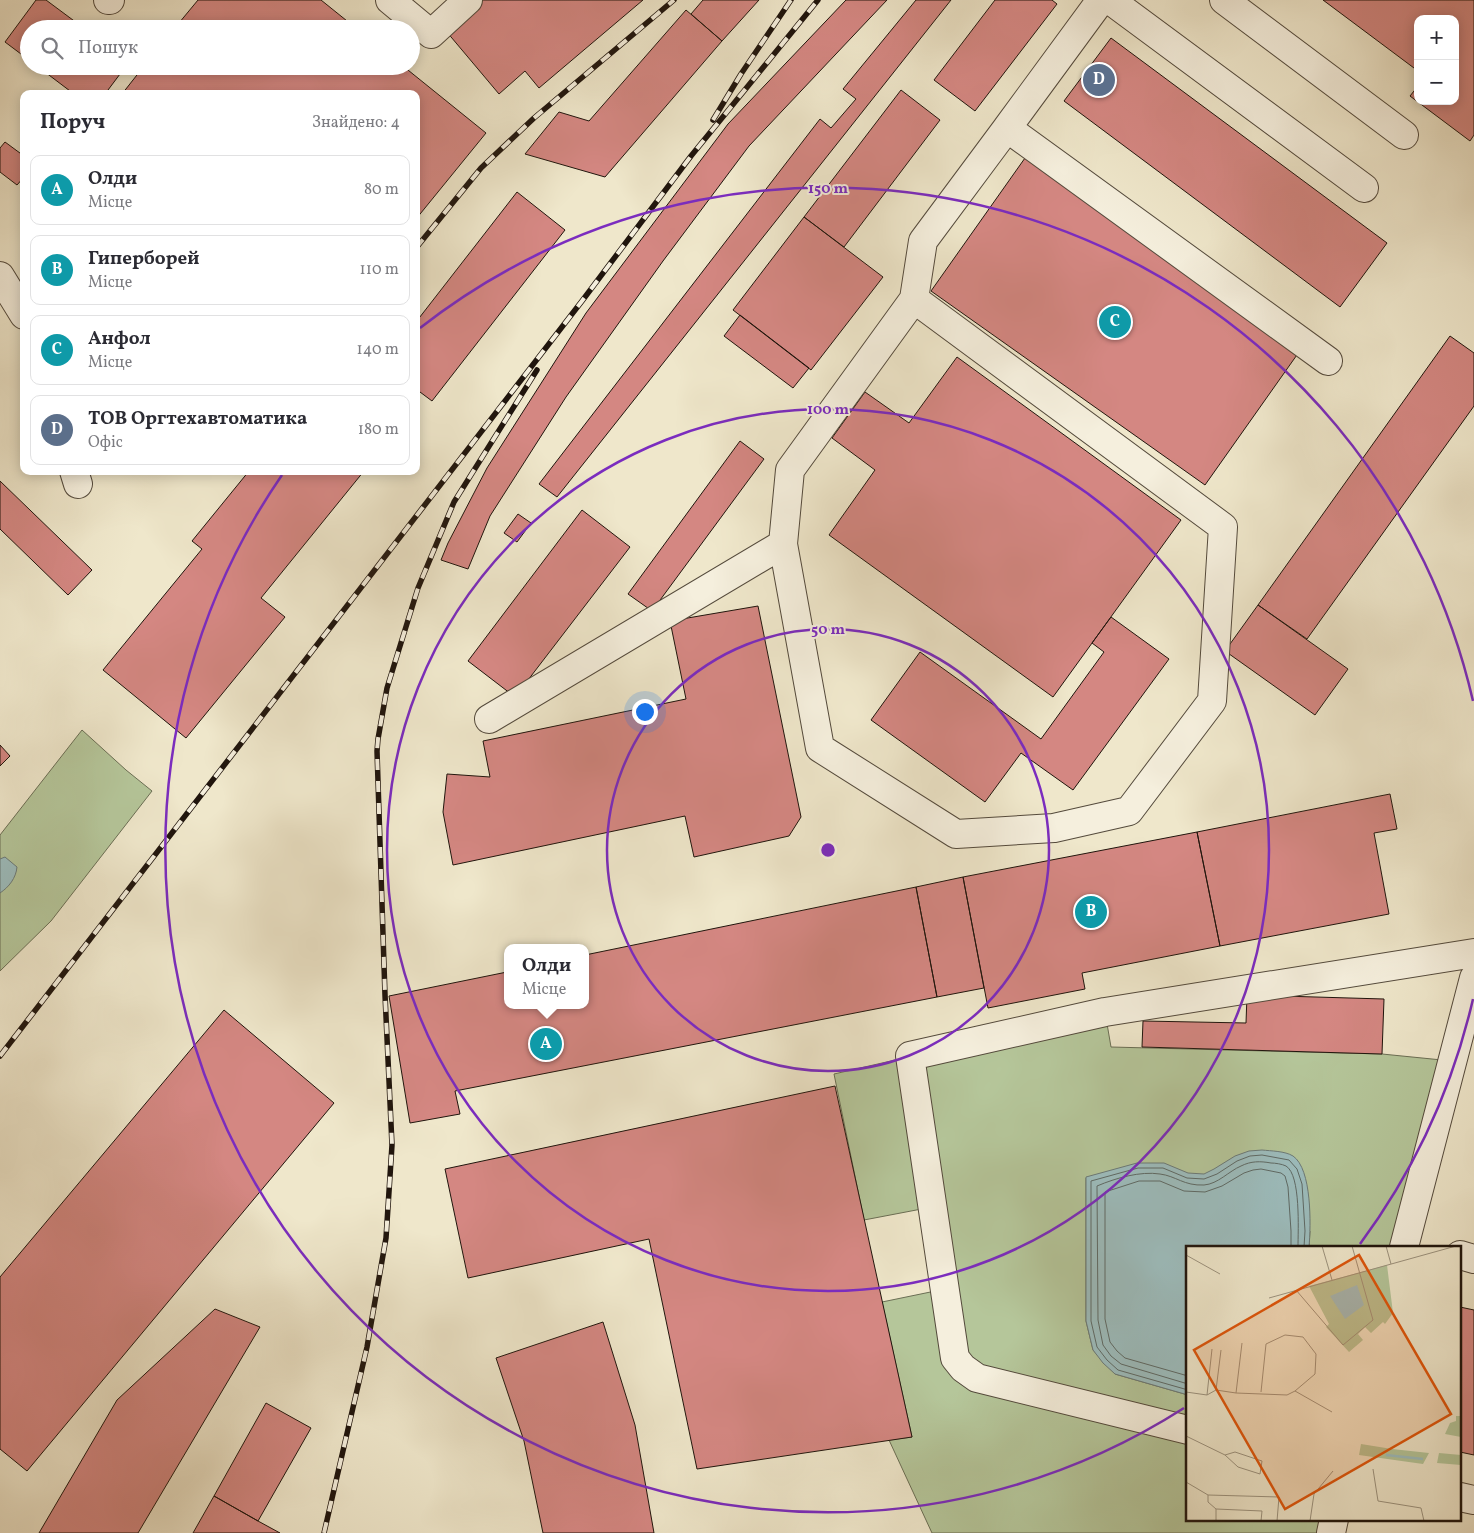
<!DOCTYPE html>
<html lang="uk">
<head>
<meta charset="utf-8">
<style>
	:root { --surface:#fff; --page:#f2f2f3; --text:#2b2b33; --muted:#7c7c81; --line:#e1e1e2; --accent:#d93025 }
	body { margin:0; font-family:Vollkorn,serif; background:var(--page); color:var(--text) }
	.controls { position:absolute; right:15px; top:15px; display:grid; overflow:hidden; border-radius:10px; box-shadow:0 2px 12px #0003 }
	.controls button { width:45px; height:45px; display:grid; place-items:center; padding:0; border:0; border-bottom:1px solid var(--line); background:var(--surface); color:var(--text); font:25px sans-serif }
	.you { position:absolute; left:644px; top:711px; width:18px; height:18px; margin:-12px; border:4px solid #fff; border-radius:50%; background:#1a73e8; box-shadow:0 0 0 8px #1a73e833 }
	.badge { display:grid; place-items:center; width:32px; height:32px; border-radius:50%; background:var(--accent); color:#fff; font-size:16px; font-weight:700 }
	.pin { position:absolute; translate:-50% -50%; border:2px solid #fff; box-shadow:0 1px 5px #0006 }
	.popup { position:absolute; left:504px; top:944px; width:85px; height:65px; box-sizing:border-box; display:grid; place-content:center; border-radius:10px; background:var(--surface); filter:drop-shadow(0 1px 4px #0005); font-size:16px; white-space:nowrap; color:var(--muted) }
	.popup b { font-size:19px; color:var(--text) }
	.popup::after { content:''; position:absolute; left:50%; top:100%; margin-left:-10px; border:10px solid transparent; border-top-color:var(--surface) }
	.list { margin:0; padding:0; list-style:none }
	h2 { display:flex; justify-content:space-between; align-items:center; height:65px; margin:0; padding:0 20px; font-size:21px }
	h2 small { font-size:16px; font-weight:400; color:var(--muted) }
	.list li { display:grid; grid-template-columns:32px 1fr auto; gap:15px; align-items:center; box-sizing:border-box; height:70px; margin:0 10px 10px; padding:0 10px; border:1px solid var(--line); border-radius:10px }
	.list b { display:block; font-size:19px; white-space:nowrap }
	.list p { margin:0; font-size:16px; white-space:nowrap; color:var(--muted) }
	.list em { font-size:16px; font-style:normal; color:var(--muted) }
	.icon { flex:none; width:28px; height:28px; fill:none; stroke:currentColor; stroke-width:2; stroke-linecap:round; stroke-linejoin:round }
	.map { position:relative; flex:none; width:1474px; height:1533px; overflow:hidden }
	.search { position:absolute; background:var(--surface); box-shadow:0 2px 12px #0003; left:20px; top:20px; width:400px; height:55px; display:flex; align-items:center; gap:12px; box-sizing:border-box; padding:0 18px; border-radius:28px; color:var(--muted); font-size:19px }
	.panel { position:absolute; background:var(--surface); box-shadow:0 2px 12px #0003; left:20px; top:90px; width:400px; height:385px; border-radius:10px }
	.map>svg:first-child { display:block }
</style>
</head>
<body>
<div class="map">
<svg width="1474" height="1533" viewBox="0 0 1474 1533">
	<rect width="100%" height="100%" fill="#efe7cb"/>
	<filter id="stains"><feTurbulence type="fractalNoise" baseFrequency=".004" numOctaves="4"/><feColorMatrix values="0 0 0 0 .2 0 0 0 0 .09 0 0 0 0 .02 0 0 0 .5 -.17"/></filter>
	<radialGradient id="worn" r=".72"><stop offset=".6" stop-color="#630" stop-opacity="0"/><stop offset="1" stop-color="#630" stop-opacity=".3"/></radialGradient>
	<path fill="#b5c69a" stroke="#6a6e54" d="M 82,730 L 126,770 L 152,791 L 51,921 L 0,971 L 0,835 Z
		M 1105,1012 L 1111,1047 L 1382,1054 L 1452,1061 L 1404,1247 L 1309,1247 L 1310,1231 L 1086,1178 L 1086,1321 L 1093,1350 L 1115,1374 L 1188,1395 L 1188,1519 L 1334,1519 L 1331,1533 L 932,1533 L 889,1440 L 912,1437 L 882,1302 L 945,1289 L 932,1207 L 864,1220 L 834,1074 Z"/>
	<path fill="#9dbebf" stroke="#6b7a78" d="M 5,857 L 17,867 C 16,878 9,887 0,893 L 0,859 Z
		M 1262,1150 C 1271,1151 1285,1151 1293,1156 C 1312,1169 1311,1225 1309,1247 L 1188,1247 L 1188,1395 L 1115,1374 L 1103,1363 L 1093,1350 L 1086,1321 L 1086,1177 L 1137,1163 L 1164,1163 L 1188,1173 L 1204,1174 L 1214,1169 L 1235,1156 L 1249,1151 Z"/>
	<g fill="none" stroke-linecap="round" stroke-linejoin="round">
		<path stroke="#5e6a66" stroke-width="1" d="M 1188,1376 L 1125,1358 L 1117,1351 L 1110,1342 L 1105,1319 L 1105,1192 L 1139,1181 L 1160,1181 L 1184,1191 L 1205,1192 L 1222,1186 L 1244,1173 L 1253,1170 L 1261,1169 L 1281,1173 L 1285,1176 L 1288,1187 L 1291,1231 L 1291,1247
			M 1188,1384 L 1121,1364 L 1111,1356 L 1103,1345 L 1098,1320 L 1097,1186 C 1116,1178 1140,1171 1160,1174 C 1176,1176 1184,1186 1204,1185 C 1218,1184 1229,1171 1241,1166 C 1251,1161 1260,1161 1271,1163 C 1275,1163 1282,1164 1286,1166 C 1301,1175 1298,1230 1298,1247
			M 1188,1390 L 1118,1370 L 1107,1360 L 1097,1347 L 1091,1321 L 1091,1181 L 1138,1168 L 1163,1168 L 1187,1178 L 1204,1179 L 1217,1174 L 1237,1161 L 1250,1156 L 1262,1155 L 1289,1160 L 1297,1169 L 1302,1184 L 1305,1231 L 1304,1247"/>
	</g>
	<path fill="#d48782" stroke="#20150d" d="M 36,0 L 46,0 L 85,29 L 29,29 L 29,60 L 5,42 Z
		M 198,0 L 321,0 L 357,29 L 174,29 Z
		M 483,0 L 643,0 L 539,88 L 525,71 L 499,94 L 446,31 Z
		M 703,0 L 759,0 L 722,41 L 691,14 Z
		M 846,0 L 887,0 L 749,146 L 663,261 L 566,397 L 490,516 L 468,569 L 441,560 L 448,543 L 487,468 L 586,313 L 728,124 Z
		M 916,0 L 951,0 L 557,497 L 539,484 L 820,119 L 831,128 L 856,99 L 843,89 Z
		M 995,0 L 1052,0 L 1057,4 L 975,111 L 934,80 Z
		M 1323,0 L 1474,0 L 1474,135 L 1470,141 L 1410,96 L 1418,86 L 1418,101 L 1455,101 L 1455,19 L 1418,19 L 1418,71 Z
		M 686,10 L 722,41 L 605,177 L 525,154 L 559,112 L 589,121 Z
		M 1111,38 L 1387,243 L 1340,307 L 1064,101 Z
		M 37,66 L 126,66 L 105,94 L 74,94 Z
		M 144,66 L 403,66 L 486,133 L 416,219 L 416,94 L 122,94 Z
		M 901,90 L 940,120 L 844,247 L 804,217 Z
		M 5,142 L 24,156 L 24,177 L 17,185 L 0,172 L 0,148 Z
		M 1025,158 L 1299,352 L 1205,485 L 931,291 Z
		M 517,192 L 565,230 L 432,401 L 416,389 L 416,322 Z
		M 804,217 L 883,277 L 811,370 L 733,310 Z
		M 740,315 L 809,368 L 793,388 L 724,336 Z
		M 1450,336 L 1474,353 L 1474,406 L 1307,639 L 1258,605 Z
		M 957,357 L 1181,520 L 1053,697 L 829,535 L 875,470 L 832,438 L 865,392 L 909,423 Z
		M 740,441 L 764,459 L 652,611 L 628,594 Z
		M 249,471 L 364,471 L 261,598 L 285,617 L 186,738 L 103,670 L 202,549 L 192,541 Z
		M 0,481 L 92,570 L 68,595 L 0,529 Z
		M 582,510 L 630,547 L 515,697 L 468,661 Z
		M 518,514 L 531,523 L 517,542 L 504,533 Z
		M 1258,605 L 1348,669 L 1315,715 L 1225,651 Z
		M 758,606 L 801,817 L 789,836 L 694,857 L 685,816 L 453,865 L 443,812 L 447,774 L 490,777 L 483,741 L 686,699 L 670,621 Z
		M 1111,617 L 1169,659 L 1073,790 L 1021,753 L 985,802 L 871,720 L 920,652 L 1041,739 L 1104,652 L 1092,643 Z
		M 0,745 L 10,756 L 0,766 Z
		M 1390,794 L 1397,829 L 1374,833 L 1389,914 L 1220,946 L 1197,832 Z
		M 1197,832 L 1220,946 L 1082,973 L 1085,989 L 988,1008 L 963,877 Z
		M 963,877 L 984,988 L 937,997 L 916,887 Z
		M 916,887 L 937,997 L 455,1091 L 460,1114 L 410,1123 L 389,996 L 507,972 L 507,1005 L 585,1005 L 585,955 Z
		M 1247,995 L 1384,999 L 1382,1054 L 1142,1047 L 1143,1021 L 1246,1023 Z
		M 224,1010 L 334,1103 L 27,1471 L 0,1449 L 0,1277 Z
		M 835,1086 L 912,1437 L 697,1469 L 649,1239 L 468,1278 L 445,1169 Z
		M 1460,1307 L 1474,1310 L 1474,1455 L 1460,1452 Z
		M 215,1309 L 260,1327 L 138,1533 L 39,1533 L 117,1400 Z
		M 603,1322 L 635,1425 L 654,1533 L 543,1533 L 524,1441 L 496,1358 Z
		M 266,1403 L 311,1428 L 258,1521 L 214,1496 Z
		M 214,1496 L 258,1521 L 280,1533 L 193,1533 Z"/>
	<g fill="none" stroke-linecap="round" stroke-linejoin="round">
		<defs>
			<path id="minor" d="M 108,0 L 110,0
				M 390,0 L 431,34 L 468,0
				M 1101,0 L 1007,128 L 1328,361
				M 1110,0 L 1364,188
				M 1224,0 L 1404,135
				M 0,276 L 24,315
				M 914,299 L 1223,527 L 1212,701 L 1129,811 L 1054,828 L 956,834 L 820,748 L 783,544 L 790,470 L 914,299 L 923,241 L 1007,128
				M 74,471 L 78,484
				M 489,719 L 783,544
				M 1404,1247 L 1474,978
				M 1460,1255 L 1474,1259
				M 1188,1430 L 977,1378 L 963,1368 L 955,1358 L 910,1056 L 1105,1012 L 1474,953
				M 1460,1497 L 1474,1500
				M 1331,1533 L 1334,1519"/>
		</defs>
		<use href="#minor" stroke="#544a3c" stroke-width="30"/>
		<use href="#minor" stroke="#f5efdd" stroke-width="28"/>
		<defs>
			<path id="rail" d="M 713,120 L 741,74 L 791,0
				M 416,248 L 481,168 L 534,118 L 674,0
				M 0,1056 L 582,301 L 691,156 L 818,0
				M 324,1533 L 367,1347 L 386,1238 L 392,1145 L 385,995 L 377,751 L 378,739 L 387,688 L 418,588 L 454,502 L 537,370"/>
		</defs>
		<use href="#rail" stroke="#20150d" stroke-width="5.5"/>
		<use href="#rail" stroke="#f5efdd" stroke-width="4" stroke-dasharray="11" stroke-linecap="butt"/>
	</g>
	<g fill="none" stroke="#7b2cbf" stroke-width="2.5">
		<circle cx="828" cy="850" r="221"/>
		<circle cx="828" cy="850" r="441"/>
		<path d="M1473 999A662 662 0 0 1 1360 1244M1184 1408A662 662 0 0 1 282 475M420 328A662 662 0 0 1 1473 701"/>
	</g>
	<g transform="translate(1186 1246)">
		<rect width="275" height="275" fill="#efe7cb"/>
		<path d="M 201,19 L 207,67 L 199,78 L 197,76 L 185,87 L 179,81 L 172,88 L 177,94 L 163,106 L 140,81 L 143,78 L 123,40 ZM 270,170 L 275,170 L 275,191 L 259,188 L 264,177 L 270,175 ZM 175,198 L 206,203 L 243,207 L 237,218 L 173,209 ZM 253,207 L 275,209 L 275,219 L 251,217 Z" fill="#b5c69a"/>
		<path d="M 171,39 L 178,59 L 159,73 L 144,50 Z" fill="#9dbebf"/>
		<path fill="none" stroke="#9dbebf" stroke-width="2.5" d="M 200,209 L 237,213"/>
		<path fill="none" stroke="#9c937f" stroke-width="1" d="M 136,0 L 146,34M 200,0 L 205,18M 0,9 L 34,28M 110,44 L 157,99 L 187,74 L 166,0M 83,52 L 270,0M 30,144 L 50,147 L 56,97M 109,145 L 146,166M 0,146 L 21,149 L 26,103M 50,147 L 101,149 L 109,145 L 129,128 L 130,108 L 117,91 L 99,89 L 80,98 L 75,146M 21,149 L 30,144 L 35,104M 0,190 L 39,209 L 52,221 L 74,228 L 76,215 L 49,206 L 39,209M 187,223 L 192,255 L 235,262 L 238,275M 0,236 L 22,249 L 22,256 L 30,263M 22,249 L 93,251 L 91,275M 30,275 L 30,263 L 76,265 L 75,275M 124,275 L 128,248 L 147,225"/>
		<path fill="#de560c" fill-opacity="0.15" stroke="#de560c" stroke-width="2.5" d="M 173,9 L 265,168 L 99,263 L 8,104 Z"/>
		<rect width="275" height="275" fill="none" stroke="#20150d" stroke-width="2.5"/>
	</g>
	<circle cx="828" cy="850" r="8" fill="#7b2cbf" stroke="#f5efdd" stroke-width="2.5"/>
	<g font-size="15" text-anchor="middle" font-weight="bold" fill="#7b2cbf" stroke="#f5efdd" stroke-width="4" stroke-linejoin="round" paint-order="stroke">
		<text x="828" y="193">150 m</text>
		<text x="828" y="414">100 m</text>
		<text x="828" y="634">50 m</text>
	</g>
	<rect width="100%" height="100%" filter="url(#stains)"/>
	<rect width="100%" height="100%" fill="url(#worn)"/>
</svg>
<div class="controls">
<button>+</button>
<button>−</button>
</div>
<div class="you"></div>
<div class="pin badge" style="left:546px;top:1044px;background:#0f9aa8">A</div>
<div class="popup"><b>Олди</b>Місце</div>
<div class="pin badge" style="left:1091px;top:912px;background:#0f9aa8">B</div>
<div class="pin badge" style="left:1115px;top:322px;background:#0f9aa8">C</div>
<div class="pin badge" style="left:1099px;top:80px;background:#5c6f8a">D</div>
<div class="search"><svg class="icon" aria-label="search" viewBox="0 0 24 24"><circle cx="10" cy="10" r="6"/><path d="M15 15l6 6"/></svg>Пошук</div>
<section class="panel">
<h2>Поруч<small>Знайдено: 4</small></h2>
<ul class="list">
<li><span class="badge" style="background:#0f9aa8">A</span><div><b>Олди</b><p>Місце</p></div><em>80 m</em></li>
<li><span class="badge" style="background:#0f9aa8">B</span><div><b>Гиперборей</b><p>Місце</p></div><em>110 m</em></li>
<li><span class="badge" style="background:#0f9aa8">C</span><div><b>Анфол</b><p>Місце</p></div><em>140 m</em></li>
<li><span class="badge" style="background:#5c6f8a">D</span><div><b>ТОВ Оргтехавтоматика</b><p>Офіс</p></div><em>180 m</em></li>
</ul>
</section>
</div>
</body>
</html>
